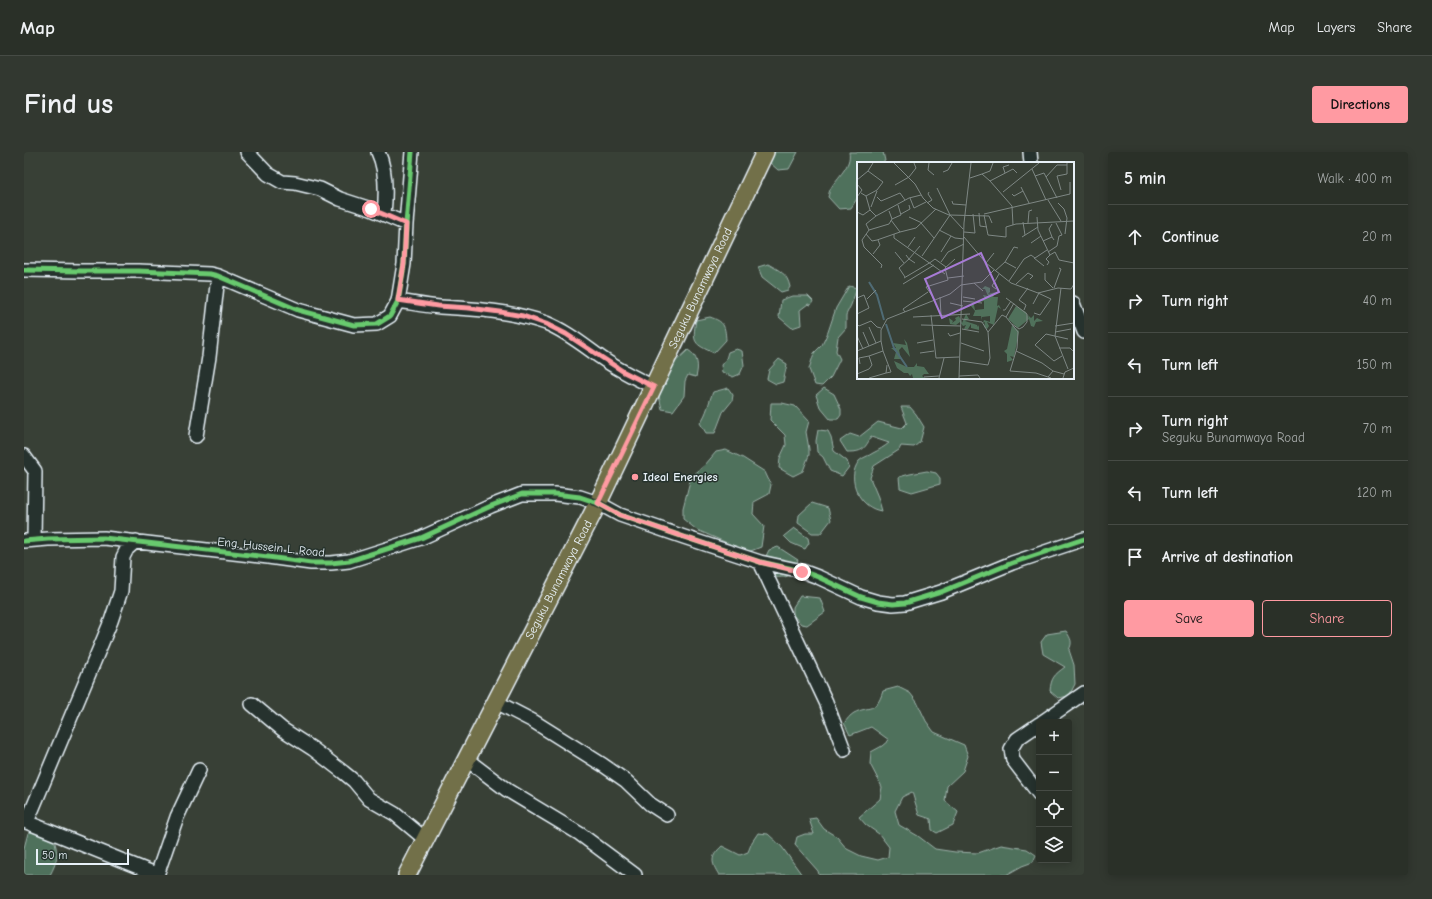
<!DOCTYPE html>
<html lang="en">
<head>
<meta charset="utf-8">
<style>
	:root { --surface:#2a3028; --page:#323830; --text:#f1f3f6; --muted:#a5a9a8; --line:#464b45; --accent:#ff9aa2 }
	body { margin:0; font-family:"Comic Neue",sans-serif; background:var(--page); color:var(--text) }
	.controls { position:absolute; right:12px; bottom:12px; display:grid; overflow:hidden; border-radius:4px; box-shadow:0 2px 10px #0003 }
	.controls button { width:36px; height:36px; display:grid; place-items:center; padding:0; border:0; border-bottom:1px solid var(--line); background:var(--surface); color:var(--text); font:20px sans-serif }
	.scale { position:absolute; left:12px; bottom:10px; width:93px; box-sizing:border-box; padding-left:4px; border:2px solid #e8f1f8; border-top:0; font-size:11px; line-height:14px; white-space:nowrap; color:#e8f1f8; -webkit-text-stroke:3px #26332d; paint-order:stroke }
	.stop { position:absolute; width:12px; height:12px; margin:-9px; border:3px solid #ff9aa2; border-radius:50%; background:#fff }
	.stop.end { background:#ff9aa2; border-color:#fff; box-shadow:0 1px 4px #0008 }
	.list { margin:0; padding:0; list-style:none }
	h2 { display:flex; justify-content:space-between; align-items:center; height:52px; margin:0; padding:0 16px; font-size:17px }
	h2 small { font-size:13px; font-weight:400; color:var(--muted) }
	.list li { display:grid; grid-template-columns:26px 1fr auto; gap:12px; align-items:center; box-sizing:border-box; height:64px; padding:0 16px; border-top:1px solid var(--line) }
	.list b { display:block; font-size:15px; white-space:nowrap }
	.list p { margin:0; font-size:13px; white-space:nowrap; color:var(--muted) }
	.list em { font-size:13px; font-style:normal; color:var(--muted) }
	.actions { display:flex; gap:8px; padding:12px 16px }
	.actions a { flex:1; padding:9px 0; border:1px solid var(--accent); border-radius:4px; text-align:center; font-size:14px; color:var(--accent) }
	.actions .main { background:var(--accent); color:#111 }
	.icon { flex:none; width:22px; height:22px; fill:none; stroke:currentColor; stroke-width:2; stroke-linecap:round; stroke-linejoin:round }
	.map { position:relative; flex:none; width:1060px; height:723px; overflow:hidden; border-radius:4px }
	header { display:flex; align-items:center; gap:24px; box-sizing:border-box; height:56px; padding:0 20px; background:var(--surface); border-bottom:1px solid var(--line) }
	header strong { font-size:19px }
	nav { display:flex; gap:22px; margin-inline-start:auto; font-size:14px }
	.intro { display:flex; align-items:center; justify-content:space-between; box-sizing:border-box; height:96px; padding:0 24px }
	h1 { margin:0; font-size:28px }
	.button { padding:10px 18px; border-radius:4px; background:var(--accent); color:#111; font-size:14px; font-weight:700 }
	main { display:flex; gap:24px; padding:0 24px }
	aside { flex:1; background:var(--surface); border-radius:4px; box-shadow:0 2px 10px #0003 }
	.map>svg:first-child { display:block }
</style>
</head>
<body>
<header>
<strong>Map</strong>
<nav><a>Map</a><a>Layers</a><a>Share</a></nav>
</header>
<div class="intro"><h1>Find us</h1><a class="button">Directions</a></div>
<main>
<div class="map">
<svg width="1060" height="723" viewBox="0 0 1060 723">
	<rect width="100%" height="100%" fill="#384036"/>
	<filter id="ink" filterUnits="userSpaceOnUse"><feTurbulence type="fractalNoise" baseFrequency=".025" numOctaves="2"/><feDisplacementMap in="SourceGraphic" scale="8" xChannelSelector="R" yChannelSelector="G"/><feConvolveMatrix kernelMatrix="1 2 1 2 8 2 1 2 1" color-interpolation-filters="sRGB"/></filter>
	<g filter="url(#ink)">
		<path fill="#50715b" stroke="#9cb1aa" d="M 750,0 L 774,0 L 765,17 L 754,18 L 745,10 Z
			M 825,0 L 859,0 L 861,9 L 858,11 L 834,11 L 834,45 L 827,56 L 815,57 L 804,45 C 805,42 805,39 807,36 C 813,25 828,14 825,0 Z
			M 744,112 C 756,119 763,121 766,135 L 764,138 L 757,140 L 738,125 L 734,115 Z
			M 825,134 L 833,136 L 827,153 L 822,163 L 822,176 L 814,185 L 812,199 L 816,207 L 807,225 L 798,234 L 791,233 L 785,217 L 790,201 L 798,193 L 804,180 L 812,156 Z
			M 768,144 L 784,144 L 789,149 L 787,153 L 784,152 L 776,158 L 777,173 L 768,176 L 755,165 L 757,148 Z
			M 686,165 C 700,170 701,173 702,188 L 690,201 C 670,192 668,191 672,168 Z
			M 712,197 L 718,199 L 720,213 L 716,222 L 709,225 L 698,220 L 697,213 L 702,207 L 704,200 Z
			M 664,198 C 674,204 675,214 672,225 L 664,223 L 661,229 L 660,244 L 649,259 L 638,257 L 635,244 L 648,213 Z
			M 755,207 L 763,212 L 759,230 L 752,232 L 743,227 L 745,218 Z
			M 704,236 L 709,243 L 708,249 L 699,260 L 691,281 L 682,281 L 676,271 C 684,260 684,251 689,240 Z
			M 800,236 L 810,242 L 817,257 L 817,263 L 814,267 L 806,267 L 796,255 L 792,243 Z
			M 747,251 L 758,251 L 771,254 L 785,269 L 782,280 L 785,297 L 785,303 L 779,319 L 769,324 L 755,316 L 756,306 L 762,293 L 761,283 L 746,268 Z
			M 877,255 L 886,255 L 892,262 L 900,275 L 896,290 L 890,295 L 877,294 L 875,298 L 850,314 L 846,326 L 854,345 L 858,359 C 836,357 821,327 835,309 C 839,305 845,304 849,301 C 855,298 860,295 865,291 L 847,285 C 840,298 838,300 823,300 L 816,289 L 826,282 L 835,285 L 854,270 L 878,276 L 883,271 Z
			M 794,278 L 804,279 L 807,285 L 810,299 L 823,309 L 825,315 L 818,324 L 806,319 L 799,305 L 793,300 L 792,289 Z
			M 702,298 L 719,306 L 741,320 L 747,333 L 745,342 L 730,350 L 729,362 L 740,374 L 737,395 L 724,400 L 673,378 L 659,367 L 659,356 L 667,325 L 681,313 L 692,300 Z
			M 903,319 L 912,321 L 916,326 L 916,332 L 888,340 L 876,336 L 875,325 L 886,322 Z
			M 788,351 L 804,356 L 807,368 L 797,381 L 788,381 L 774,371 L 775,363 Z
			M 770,376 L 784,386 L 785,391 L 781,397 L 767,391 L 760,384 Z
			M 754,395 L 774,408 C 767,424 767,426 749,425 L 742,404 L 745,398 Z
			M 776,444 L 796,446 L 801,460 L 783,473 L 777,472 L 769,463 L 769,455 Z
			M 1042,479 C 1047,487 1049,490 1045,498 L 1050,513 L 1051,532 L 1045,544 L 1034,546 L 1026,539 C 1027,526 1030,523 1041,515 L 1019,502 L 1017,490 L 1023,482 Z
			M 874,535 L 886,541 L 893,550 L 902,569 L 910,580 L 940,593 L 944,604 L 939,619 L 923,634 L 921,649 L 934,660 L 929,673 L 913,681 L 908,678 L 907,667 L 895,663 L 888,640 L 878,645 L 871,659 L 875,673 L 894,684 L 911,697 L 931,700 L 954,701 L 977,693 L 1003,697 L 1012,703 L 1009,710 L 998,714 L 982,723 L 795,723 L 794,719 L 771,693 L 773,685 L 781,682 L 790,682 L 785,667 L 792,666 L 800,677 L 813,685 L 823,697 L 837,704 L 854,708 L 864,705 L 865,695 L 855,682 L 842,673 L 835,665 L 856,647 L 858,635 L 846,612 L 847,600 L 858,594 L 865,588 L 847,575 L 826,583 L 820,571 C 823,568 826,563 830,561 C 845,553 852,562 859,539 Z
			M 9,679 L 30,688 C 35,702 33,710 26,723 L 0,723 L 0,696 L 4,681 Z
			M 734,681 L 744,682 L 758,695 L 778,723 L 695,723 C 687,710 686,705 698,694 L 716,703 L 724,700 L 728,690 Z"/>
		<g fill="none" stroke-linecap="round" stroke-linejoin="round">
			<defs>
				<path id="minor" d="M 223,0 L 244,22 L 258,30 L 271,31 L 296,37 L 316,47 L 347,57 L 382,72
					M 354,0 C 362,17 362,43 360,62
					M 1006,0 L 1007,11
					M 0,118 L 57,119 L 114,119 L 186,122 L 194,124 L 274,158 L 330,173 L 353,172 L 366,164 L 374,149 L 380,112 L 382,72 L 388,0
					M 374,149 C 388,151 402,154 416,155 C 452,157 488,159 522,171 C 542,179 559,193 576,205 C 593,217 611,226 630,235
					M 1049,151 L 1060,180
					M 172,284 L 185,205 L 194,124
					M 0,304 L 11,319 L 10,388
					M 0,389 L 24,387 L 80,386 L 244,405 L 287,411 L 307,411 L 325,409 L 397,386 L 467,354 L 498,342 L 531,342 L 556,345 L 574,351 L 596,363 L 660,385 L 736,410 L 778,419 L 794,425 L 837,445 L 854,450 L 869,452 L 881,451 L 917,440 L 988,411 L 1060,387
					M 736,410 L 802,550 L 820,598
					M 472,550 L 509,569 L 579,613 L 602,629 L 626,652 L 643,663
					M 228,552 L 258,577 L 289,597 L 319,620 L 330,629 L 345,647 L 371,662 L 401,687
					M 1018,570 L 1060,541
					M 1015,572 L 993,587 L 987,597 L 989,608 L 1015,642
					M 442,607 L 483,638 L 556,682 L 611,723
					M 0,669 L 134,723
					M 3,670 L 87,469 L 97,439 L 99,405 L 103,397 L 112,389
					M 133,723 L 153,665 L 175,618"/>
				<g id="major">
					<path id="s1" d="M 383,723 L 574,351 L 741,0"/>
				</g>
			</defs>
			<use href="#minor" stroke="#e8f1f8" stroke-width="16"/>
			<use href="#major" stroke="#e8f1f8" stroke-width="20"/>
			<use href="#minor" stroke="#26332d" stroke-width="13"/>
			<use href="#major" stroke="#726f4a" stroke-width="17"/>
			<defs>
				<path id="cycleway" d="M 0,118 L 57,119 L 114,119 L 186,122 L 194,124 L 274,158 L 330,173 L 353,172 L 366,164 L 374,149 L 380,112 L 382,72 L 388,0
					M 0,389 L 24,387 L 80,386 L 244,405 L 287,411 L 307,411 L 325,409 L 397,386 L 467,354 L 498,342 L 531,342 L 556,345 L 574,351 L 596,363 L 660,385 L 736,410 L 778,419 L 794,425 L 837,445 L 854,450 L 869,452 L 881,451 L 917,440 L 988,411 L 1060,387"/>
			</defs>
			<use href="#cycleway" stroke="#26332d" stroke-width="8"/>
			<use href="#cycleway" stroke="#67ca6e" stroke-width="5"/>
		</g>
	</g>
	<g fill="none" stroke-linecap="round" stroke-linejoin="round" filter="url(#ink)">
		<path stroke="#ff9aa2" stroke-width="5" d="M 347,57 L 382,72 L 380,112 L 374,148 L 414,154 L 445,156 L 476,160 L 499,164 L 522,172 L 542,182 L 600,220 L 630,235 L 574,351 L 596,363 L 660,385 L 736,410 L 778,420"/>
	</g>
	<circle fill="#ff9aa2" stroke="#26332d" stroke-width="1.5" cx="611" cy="325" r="4"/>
	<g text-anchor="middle" stroke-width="3" stroke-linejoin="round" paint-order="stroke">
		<g font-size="12" fill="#e8f1f8" stroke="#26332d">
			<text dy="4" stroke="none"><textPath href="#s1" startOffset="656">Seguku Bunamwaya Road</textPath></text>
			<text transform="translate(247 395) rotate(6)" y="4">Eng. Hussein L. Road</text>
			<text dy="4" stroke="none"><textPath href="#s1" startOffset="332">Seguku Bunamwaya Road</textPath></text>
		</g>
		<g font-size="12" font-weight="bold" fill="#e8f1f8" stroke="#26332d" text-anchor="start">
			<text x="619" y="329">Ideal Energies</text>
		</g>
	</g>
	<g transform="translate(833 10)">
		<rect width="217" height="217" fill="#384036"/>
		<path d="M 128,124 L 133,126 L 133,130 L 131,132 L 139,130 L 136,135 L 141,135 L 140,144 L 142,143 L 144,147 L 141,145 L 137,163 L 130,160 L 132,164 L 130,167 L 127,165 L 128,160 L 126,161 L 127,158 L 133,160 L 133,154 L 125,155 L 125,158 L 124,154 L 116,154 L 118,149 L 114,144 L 115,142 L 117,143 L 118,148 L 127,147 L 127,139 L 122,140 L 122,138 L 128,137 L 126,133 L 131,134 L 128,127 L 125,127 ZM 159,144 L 169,150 L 172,157 L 171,153 L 174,156 L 177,153 L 177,159 L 180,156 L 186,159 L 179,160 L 177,165 L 174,164 L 172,157 L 161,166 L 151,157 ZM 109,152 L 112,157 L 108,159 L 120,163 L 121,165 L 122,163 L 122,168 L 114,166 L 114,162 L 111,167 L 107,167 L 109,163 L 106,164 L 103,160 L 99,163 L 93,162 L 92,156 L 96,159 L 95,161 L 99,158 L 98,156 L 102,154 L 105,161 ZM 155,163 L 162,169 L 157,195 L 153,194 L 156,198 L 150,200 L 150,192 L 147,189 L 150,187 ZM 47,177 L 50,181 L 53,195 L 45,185 L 42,188 L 44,197 L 37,197 L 39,190 L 34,186 L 39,186 L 36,181 L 49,183 ZM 37,199 L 50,205 L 57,205 L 60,201 L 60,204 L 67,205 L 72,212 L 67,212 L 65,214 L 68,216 L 56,216 L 55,212 L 53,214 L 51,211 L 47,211 L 40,206 Z" fill="#50715b"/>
		<path fill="none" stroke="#4f6b75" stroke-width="2" d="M 12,120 L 20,133 L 27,158M 29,162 L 37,186 L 50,205"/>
		<path fill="none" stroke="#7e8784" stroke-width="1" d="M 37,1 L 58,22 L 66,36 L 76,46 L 92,53 L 132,54 L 135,61M 72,1 L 71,8 L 77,13M 175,7 L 189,38M 86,10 L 91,8 L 95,1M 148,11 L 146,5 L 152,3M 125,12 L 133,9 L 136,1M 178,14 L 187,11 L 200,36M 189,15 L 200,3 L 210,3M 113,16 L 125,12 L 133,19 L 156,7 L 160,11M 0,18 L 11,9 L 16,1M 133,19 L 155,44 L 156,63M 0,22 L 5,28 L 0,35M 38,23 L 52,15 L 59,6 L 57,1M 164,25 L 172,41M 80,26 L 93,53M 204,28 L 200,14 L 210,12 L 210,1M 146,30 L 182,1M 4,31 L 9,34 L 13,48 L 19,54M 155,32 L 157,34 L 166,29M 9,34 L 20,28 L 26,20 L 11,9M 20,35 L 24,39 L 43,31 L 48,38M 53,36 L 57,46 L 69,40M 191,38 L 204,59M 95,39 L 96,42 L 109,43M 70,41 L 75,38 L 71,32 L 72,30M 201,41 L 207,47 L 210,56 L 208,72M 14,45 L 20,29M 0,50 L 6,53 L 13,48M 122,51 L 123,64 L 130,65M 44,52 L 53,47 L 52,43M 127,52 L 213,32 L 213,20M 127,53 L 131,73 L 149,75 L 149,65 L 159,62 L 217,59M 52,55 L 65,61M 180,55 L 181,68 L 193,93 L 198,90 L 202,98 L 217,101M 35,57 L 44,53 L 41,43M 166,60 L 168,73M 64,61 L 77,76M 171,61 L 172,49 L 175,48M 195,62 L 192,67 L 195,75M 12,68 L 9,62 L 19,54 L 52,36 L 64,33M 82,68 L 98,76 L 107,77M 43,70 L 59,66 L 79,47M 107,70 L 118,71 L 116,52M 9,72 L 15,79 L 20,78 L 43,70 L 34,58M 37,72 L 37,76 L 88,112M 107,75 L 129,101 L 154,121 L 181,131 L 201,126 L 214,127 L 217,122M 165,75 L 181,65M 186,79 L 195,75 L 197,78M 174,81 L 184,74M 51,85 L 58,75M 38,90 L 47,101M 84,90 L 94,74M 191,90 L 200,84 L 202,74 L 205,73 L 199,61M 16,92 L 23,83 L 21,78M 49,93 L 52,97 L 63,84M 65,94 L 93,53 L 106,67M 177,96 L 187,104M 74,100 L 78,97 L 89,105M 84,100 L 91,90 L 107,82M 148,100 L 159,106M 129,101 L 137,91M 190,103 L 192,100 L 189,97 L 193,93M 24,106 L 25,103 L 7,85 L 5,78 L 12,68 L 32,62 L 35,57 L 32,49M 138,109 L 148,100 L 157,85 L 161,86M 188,111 L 188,118 L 196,126M 48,115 L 42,106 L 52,97 L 58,101M 47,116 L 74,100M 91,116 L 107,114M 152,119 L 167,97 L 174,93 L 178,96 L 190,88M 117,121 L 126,129M 46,122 L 77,103M 159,122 L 171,111 L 176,114 L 173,117M 197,126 L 204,107 L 202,106M 204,126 L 198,174 L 211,207M 139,127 L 135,124 L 142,112M 83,135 L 84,153M 106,135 L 118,137M 0,136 L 7,133 L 12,146 L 0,152M 149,136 L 170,152 L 170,160 L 166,165 L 162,167 L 155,162M 10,137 L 19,128M 78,138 L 69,125 L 91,118 L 88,106 L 98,97M 106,139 L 125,141M 93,141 L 106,144M 176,142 L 182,131M 146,148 L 148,148 L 154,139M 167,148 L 169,143 L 162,138 L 171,126M 48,150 L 46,147 L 71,130M 177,151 L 183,153 L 194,137 L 181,131M 74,153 L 79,196 L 102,195M 56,155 L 113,152M 149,155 L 157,141M 0,162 L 2,164 L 14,159 L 20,165 L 24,166M 64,163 L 104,164M 198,164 L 217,161M 12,165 L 19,181M 105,167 L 122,170M 6,170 L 12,184M 131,170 L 145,153 L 149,155 L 161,170 L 160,186 L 153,209 L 179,211 L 194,216M 198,170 L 214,167M 91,171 L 93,174 L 103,171M 0,174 L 6,187M 60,181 L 76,178M 104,181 L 127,189M 202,186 L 213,186 L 217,190M 0,189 L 24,179 L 24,168 L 30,157 L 93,132 L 104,123 L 125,120 L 137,108M 26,189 L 34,210 L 29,211M 159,189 L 185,201 L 196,209M 63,191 L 77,189M 205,194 L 197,199 L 178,183 L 189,172 L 211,177M 103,199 L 131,203 L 133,196 L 131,170 L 125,160 L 105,157M 3,202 L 2,196 L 12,194M 0,212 L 12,207 L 15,203 L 12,194 L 26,189 L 24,179M 102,214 L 121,213 L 123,216M 67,215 L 82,214M 191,215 L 196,209 L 207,212M 12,216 L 29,211 L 30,203M 82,216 L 87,196M 102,216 L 107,61 L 114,1M 206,216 L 208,210 L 217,206"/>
		<path fill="#a77bd6" fill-opacity="0.15" stroke="#a77bd6" stroke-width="2" d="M 124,91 L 142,130 L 85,156 L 68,117 Z"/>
		<rect width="217" height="217" fill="none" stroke="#e8f1f8" stroke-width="2"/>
	</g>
</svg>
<div class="controls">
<button>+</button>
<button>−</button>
<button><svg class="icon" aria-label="locate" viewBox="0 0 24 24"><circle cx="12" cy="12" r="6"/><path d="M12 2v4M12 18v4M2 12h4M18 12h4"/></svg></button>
<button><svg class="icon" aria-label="layers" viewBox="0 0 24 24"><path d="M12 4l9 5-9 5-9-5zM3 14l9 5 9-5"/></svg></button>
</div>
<div class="scale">50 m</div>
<div class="stop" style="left:347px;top:57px"></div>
<div class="stop end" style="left:778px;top:420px"></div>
</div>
<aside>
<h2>5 min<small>Walk · 400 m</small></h2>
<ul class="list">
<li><svg class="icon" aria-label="ahead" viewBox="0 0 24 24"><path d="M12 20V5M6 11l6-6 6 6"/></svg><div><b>Continue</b></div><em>20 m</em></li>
<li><svg class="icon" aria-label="right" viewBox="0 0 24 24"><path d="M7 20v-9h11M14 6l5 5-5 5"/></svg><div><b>Turn right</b></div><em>40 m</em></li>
<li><svg class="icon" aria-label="left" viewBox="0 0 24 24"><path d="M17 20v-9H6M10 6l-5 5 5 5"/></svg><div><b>Turn left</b></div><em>150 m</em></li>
<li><svg class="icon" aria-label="right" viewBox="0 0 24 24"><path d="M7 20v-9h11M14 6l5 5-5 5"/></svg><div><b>Turn right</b><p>Seguku Bunamwaya Road</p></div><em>70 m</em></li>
<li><svg class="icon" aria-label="left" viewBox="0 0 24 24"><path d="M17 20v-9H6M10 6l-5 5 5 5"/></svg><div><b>Turn left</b></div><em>120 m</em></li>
<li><svg class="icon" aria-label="arrive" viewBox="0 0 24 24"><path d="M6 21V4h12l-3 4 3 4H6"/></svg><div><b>Arrive at destination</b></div></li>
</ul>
<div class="actions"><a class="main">Save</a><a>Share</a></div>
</aside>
</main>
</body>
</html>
